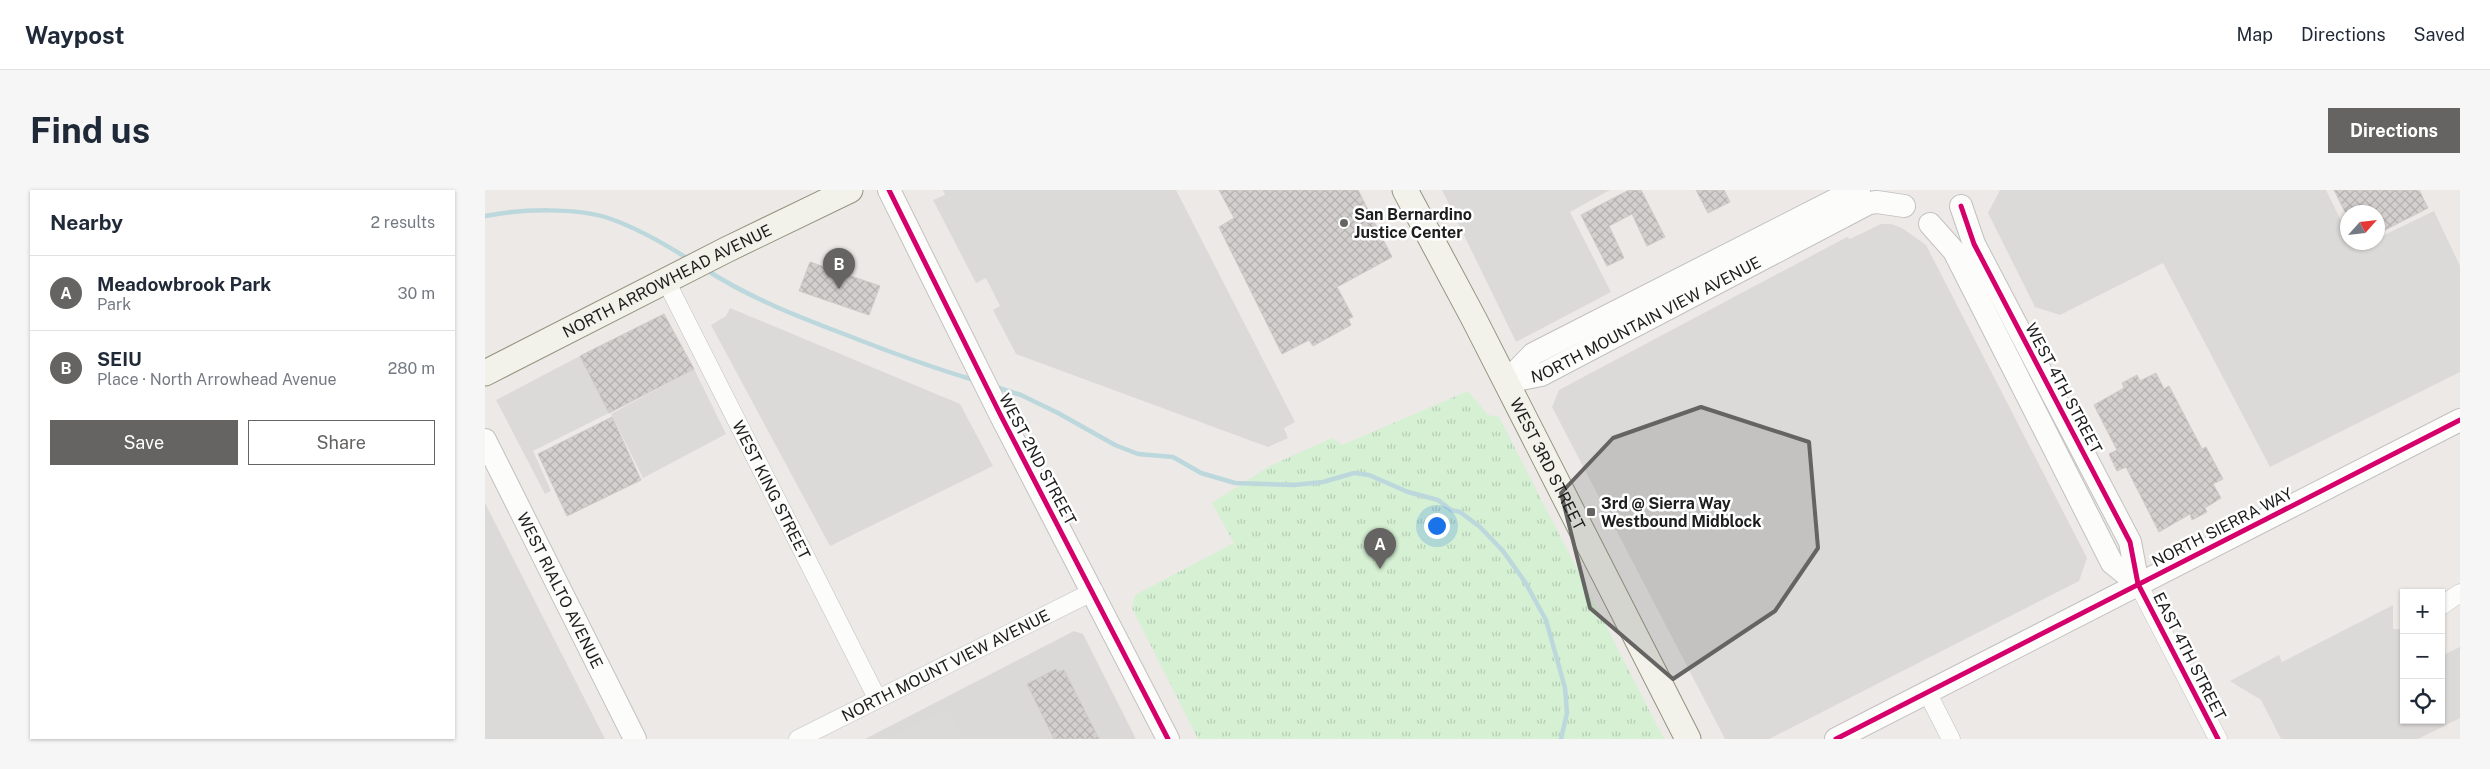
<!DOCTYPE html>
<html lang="en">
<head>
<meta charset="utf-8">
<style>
	:root { --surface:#fff; --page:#f6f6f7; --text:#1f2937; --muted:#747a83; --line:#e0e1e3; --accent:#656463 }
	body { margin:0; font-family:"Public Sans",sans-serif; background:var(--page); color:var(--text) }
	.controls { position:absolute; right:15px; bottom:15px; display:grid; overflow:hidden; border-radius:0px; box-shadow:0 1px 4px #0004 }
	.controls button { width:45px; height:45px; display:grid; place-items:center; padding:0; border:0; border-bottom:1px solid var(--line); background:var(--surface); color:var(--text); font:25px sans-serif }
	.compass { position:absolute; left:1855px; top:15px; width:45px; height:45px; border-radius:50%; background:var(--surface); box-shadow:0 1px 4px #0004; rotate:63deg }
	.you { position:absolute; left:951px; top:335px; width:18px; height:18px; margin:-12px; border:4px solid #fff; border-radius:50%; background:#1a73e8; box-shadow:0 0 0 8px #1a73e833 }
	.badge { display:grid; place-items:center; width:32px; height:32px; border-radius:50%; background:var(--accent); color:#fff; font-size:16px; font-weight:700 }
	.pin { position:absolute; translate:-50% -41px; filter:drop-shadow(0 1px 2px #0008) }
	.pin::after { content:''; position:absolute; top:26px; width:18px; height:15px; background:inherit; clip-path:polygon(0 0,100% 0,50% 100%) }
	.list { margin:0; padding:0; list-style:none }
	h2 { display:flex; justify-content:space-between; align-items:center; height:65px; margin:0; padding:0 20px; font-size:21px }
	h2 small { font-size:16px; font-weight:400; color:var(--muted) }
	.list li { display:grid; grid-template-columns:32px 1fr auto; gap:15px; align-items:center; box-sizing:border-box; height:75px; padding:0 20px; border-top:1px solid var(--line) }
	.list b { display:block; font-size:19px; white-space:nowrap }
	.list p { margin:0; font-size:16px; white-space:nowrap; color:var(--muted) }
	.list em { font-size:16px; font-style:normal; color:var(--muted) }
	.actions { display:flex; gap:10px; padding:15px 20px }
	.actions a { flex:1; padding:11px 0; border:1px solid var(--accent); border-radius:0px; text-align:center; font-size:18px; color:var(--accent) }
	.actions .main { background:var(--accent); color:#fff }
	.icon { flex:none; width:28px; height:28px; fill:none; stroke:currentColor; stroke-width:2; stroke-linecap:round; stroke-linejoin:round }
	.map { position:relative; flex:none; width:1975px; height:549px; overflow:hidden; border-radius:0px }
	header { display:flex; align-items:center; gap:30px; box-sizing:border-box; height:70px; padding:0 25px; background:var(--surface); border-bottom:1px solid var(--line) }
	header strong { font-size:24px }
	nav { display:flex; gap:28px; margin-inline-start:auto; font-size:18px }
	.intro { display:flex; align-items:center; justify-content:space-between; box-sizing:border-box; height:120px; padding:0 30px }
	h1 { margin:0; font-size:35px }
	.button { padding:12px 22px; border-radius:0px; background:var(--accent); color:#fff; font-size:18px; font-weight:700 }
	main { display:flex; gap:30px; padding:0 30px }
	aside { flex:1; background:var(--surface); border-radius:0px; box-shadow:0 1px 4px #0004 }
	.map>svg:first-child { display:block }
</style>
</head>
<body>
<header>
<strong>Waypost</strong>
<nav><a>Map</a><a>Directions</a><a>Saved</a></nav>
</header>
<div class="intro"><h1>Find us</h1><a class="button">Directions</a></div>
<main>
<aside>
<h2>Nearby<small>2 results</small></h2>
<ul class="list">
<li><span class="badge">A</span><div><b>Meadowbrook Park</b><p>Park</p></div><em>30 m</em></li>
<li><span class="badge">B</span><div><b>SEIU</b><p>Place · North Arrowhead Avenue</p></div><em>280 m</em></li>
</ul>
<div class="actions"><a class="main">Save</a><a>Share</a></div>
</aside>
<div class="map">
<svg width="1975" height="549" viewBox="0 0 1975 549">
	<defs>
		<pattern id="park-tufts" width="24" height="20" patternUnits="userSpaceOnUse" patternTransform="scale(1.25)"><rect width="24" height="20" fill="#d5f0d3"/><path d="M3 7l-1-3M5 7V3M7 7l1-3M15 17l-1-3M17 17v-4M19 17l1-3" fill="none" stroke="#b6cdb5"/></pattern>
		<pattern id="building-cross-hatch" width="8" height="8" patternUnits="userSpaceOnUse" patternTransform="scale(1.25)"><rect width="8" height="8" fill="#d2cfcd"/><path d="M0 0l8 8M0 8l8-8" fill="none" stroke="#b4b1b0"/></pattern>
	</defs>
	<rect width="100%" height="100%" fill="#ece9e6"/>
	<path fill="#dbd9d7" d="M 589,441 L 598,444 L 651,549 L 380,549 Z"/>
	<path fill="url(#park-tufts)" d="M 983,201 L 1003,225 L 1014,227 L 1179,549 L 713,549 L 647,418 L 650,405 L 749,353 L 727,313 L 785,276 L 847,248 L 857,255 Z"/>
	<path fill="#dcdad9" d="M 458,0 L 691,0 L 810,232 L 799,238 L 803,248 L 783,257 L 531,164 L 508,120 L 515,116 L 501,88 L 491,93 L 448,10 L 460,5 Z
		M 957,0 L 1125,0 L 1085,22 L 1126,102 L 1031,152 Z
		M 1515,0 L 1841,0 L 1862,43 L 1862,52 L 1867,53 L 1870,58 L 1882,53 L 1892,52 L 1893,48 L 1949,21 L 1975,76 L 1975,182 L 1785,277 L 1678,73 L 1575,125 L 1550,117 L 1503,23 Z
		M 1396,34 L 1406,34 L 1417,38 L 1441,55 L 1602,368 L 1594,391 L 1284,549 L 1240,549 L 1067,217 L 1074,200 L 1362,47 L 1365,49 Z
		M 245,118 L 475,214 L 508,276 L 345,356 L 226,135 L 241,126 Z
		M 95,166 L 124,223 L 48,261 L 66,301 L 60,304 L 11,210 Z
		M 209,179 L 241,244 L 158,288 L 126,224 Z
		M 0,313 L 120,549 L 0,549 Z
		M 1908,415 L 1908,439 L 1914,439 L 1919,448 L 1919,530 L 1956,530 L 1956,466 L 1975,457 L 1975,528 L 1933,549 L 1796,549 L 1776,510 L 1745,491 L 1794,465 L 1797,472 Z
		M 462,519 L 478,549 L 402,549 Z"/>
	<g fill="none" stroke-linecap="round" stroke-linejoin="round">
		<path stroke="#bcd8dd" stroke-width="4.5" d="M 0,26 C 34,19 93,17 126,29 C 154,39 180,54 205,70
			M 220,79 C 263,107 311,126 359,144 C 402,161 445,177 489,190
			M 511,197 L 536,205 L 573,223 L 630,255 L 653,264 L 688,267 L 716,283 L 750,293 L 809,295 L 838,292 L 869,283 L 884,285 L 923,302 L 953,310 L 966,320 L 975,322 L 995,337 L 1018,361 L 1040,392 L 1061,430 L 1080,498 L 1082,523 L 1076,549"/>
	</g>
	<path fill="url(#building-cross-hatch)" stroke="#cfcbc7" d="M 734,0 L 873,0 L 907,67 L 852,97 L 868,127 L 863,129 L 866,135 L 828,156 L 824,150 L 797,164 L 734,37 L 749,28 Z
		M 1144,0 L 1156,0 L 1180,47 L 1162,56 L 1147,24 L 1124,36 L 1139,68 L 1122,76 L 1096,25 Z
		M 1211,0 L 1239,0 L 1245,12 L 1223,23 Z
		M 1849,0 L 1934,0 L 1943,18 L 1892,44 L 1892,22 L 1860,22 Z
		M 325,72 L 395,96 L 384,125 L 314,101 Z
		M 179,124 L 209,179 L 124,223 L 95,166 Z
		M 1671,183 L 1679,199 L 1684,196 L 1717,259 L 1721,257 L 1738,289 L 1728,294 L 1736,308 L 1720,318 L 1722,322 L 1707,330 L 1705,324 L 1674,342 L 1641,277 L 1632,281 L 1624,264 L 1632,260 L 1609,215 L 1639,198 L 1637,193 L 1652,185 L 1655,191 Z
		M 127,227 L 156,290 L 82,326 L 53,264 Z
		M 571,479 L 572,482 L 579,480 L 614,549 L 569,549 L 542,494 Z"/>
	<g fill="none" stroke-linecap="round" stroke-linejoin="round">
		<defs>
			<g id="minor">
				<path id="s1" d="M 181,91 L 392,508"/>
				<path d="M 1653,394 L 1733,549"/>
				<path d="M 1956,416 L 1975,403"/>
				<path d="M 1442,502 L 1466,549"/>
				<path id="s2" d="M 313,549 L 609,401"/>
			</g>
			<g id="tertiary">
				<path d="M 404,0 L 515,224 L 683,549"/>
				<path d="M 1476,16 L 1489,54 L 1645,352 L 1653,394"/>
				<path d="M 1445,34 L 1469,61 L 1627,373 L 1653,394"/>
				<path id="s3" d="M 1021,192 L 1056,185 L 1384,13 L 1392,12 L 1419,16"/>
				<path d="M 1021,192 L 1048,164 L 1362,4 L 1374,0"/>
				<path id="s4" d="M 0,250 L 150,549"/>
				<path d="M 1351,549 L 1975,230"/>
			</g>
			<g id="secondary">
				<path id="s5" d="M 920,0 L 989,129 L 1203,549"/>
				<path id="s6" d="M 0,183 L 241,60 L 365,0"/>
			</g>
		</defs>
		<use href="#minor" stroke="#c3c1c0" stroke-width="19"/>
		<use href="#tertiary" stroke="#c3c1c0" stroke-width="24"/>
		<use href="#secondary" stroke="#93937f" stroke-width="27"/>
		<use href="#minor" stroke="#fcfcfb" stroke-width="18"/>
		<use href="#tertiary" stroke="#fcfcfb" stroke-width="22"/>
		<use href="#secondary" stroke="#f2f2ea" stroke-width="25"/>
		<defs>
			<path id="cycleway" d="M 404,0 L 515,224 L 683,549
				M 1476,16 L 1489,54 L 1645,352 L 1653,394 L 1733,549
				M 1351,549 L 1975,230"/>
		</defs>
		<use href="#cycleway" stroke="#fff" stroke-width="8"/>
		<use href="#cycleway" stroke="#d6006c" stroke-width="5"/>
	</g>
	<path fill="#656463" fill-opacity="0.2" stroke="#656463" stroke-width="4" stroke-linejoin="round" d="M 1216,217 L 1324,252 L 1333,358 L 1290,421 L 1188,489 L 1105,418 L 1076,303 L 1128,248 Z"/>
	<g fill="#656463" stroke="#fff" stroke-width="2">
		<circle cx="859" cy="33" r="5"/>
		<rect x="1101" y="317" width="10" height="10" rx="2.5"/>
	</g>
	<g text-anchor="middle" stroke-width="5" stroke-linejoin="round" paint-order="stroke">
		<g font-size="16" font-weight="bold" fill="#1d1d1d" stroke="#fff" text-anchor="start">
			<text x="869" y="30">San Bernardino<tspan x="869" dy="18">Justice Center</tspan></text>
			<text x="1116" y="319">3rd @ Sierra Way<tspan x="1116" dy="18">Westbound Midblock</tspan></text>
		</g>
		<g font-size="16" fill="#1d1d1d" stroke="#fff">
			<text dy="6" stroke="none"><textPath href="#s6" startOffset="204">NORTH ARROWHEAD AVENUE</textPath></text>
			<text dy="6" stroke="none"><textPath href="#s3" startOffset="154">NORTH MOUNTAIN VIEW AVENUE</textPath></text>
			<text transform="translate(1579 198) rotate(62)" y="6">WEST 4TH STREET</text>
			<text transform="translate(553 269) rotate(62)" y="6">WEST 2ND STREET</text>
			<text dy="6" stroke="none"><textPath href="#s5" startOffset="309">WEST 3RD STREET</textPath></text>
			<text dy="6" stroke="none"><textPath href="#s1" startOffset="234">WEST KING STREET</textPath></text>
			<text transform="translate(1737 337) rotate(-27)" y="6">NORTH SIERRA WAY</text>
			<text dy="6" stroke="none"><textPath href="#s4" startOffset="168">WEST RIALTO AVENUE</textPath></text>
			<text transform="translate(1705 466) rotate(63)" y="6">EAST 4TH STREET</text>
			<text dy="6" stroke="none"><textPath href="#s2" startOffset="165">NORTH MOUNT VIEW AVENUE</textPath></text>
		</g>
	</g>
</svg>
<div class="controls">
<button>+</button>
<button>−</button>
<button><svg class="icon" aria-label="locate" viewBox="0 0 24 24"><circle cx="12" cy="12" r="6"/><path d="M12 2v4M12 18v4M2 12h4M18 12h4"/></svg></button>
</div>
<svg class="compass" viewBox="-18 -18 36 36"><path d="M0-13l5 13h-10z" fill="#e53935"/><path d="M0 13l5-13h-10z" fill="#747a83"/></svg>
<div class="you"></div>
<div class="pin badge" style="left:895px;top:379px">A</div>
<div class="pin badge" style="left:354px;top:99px">B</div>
</div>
</main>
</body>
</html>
